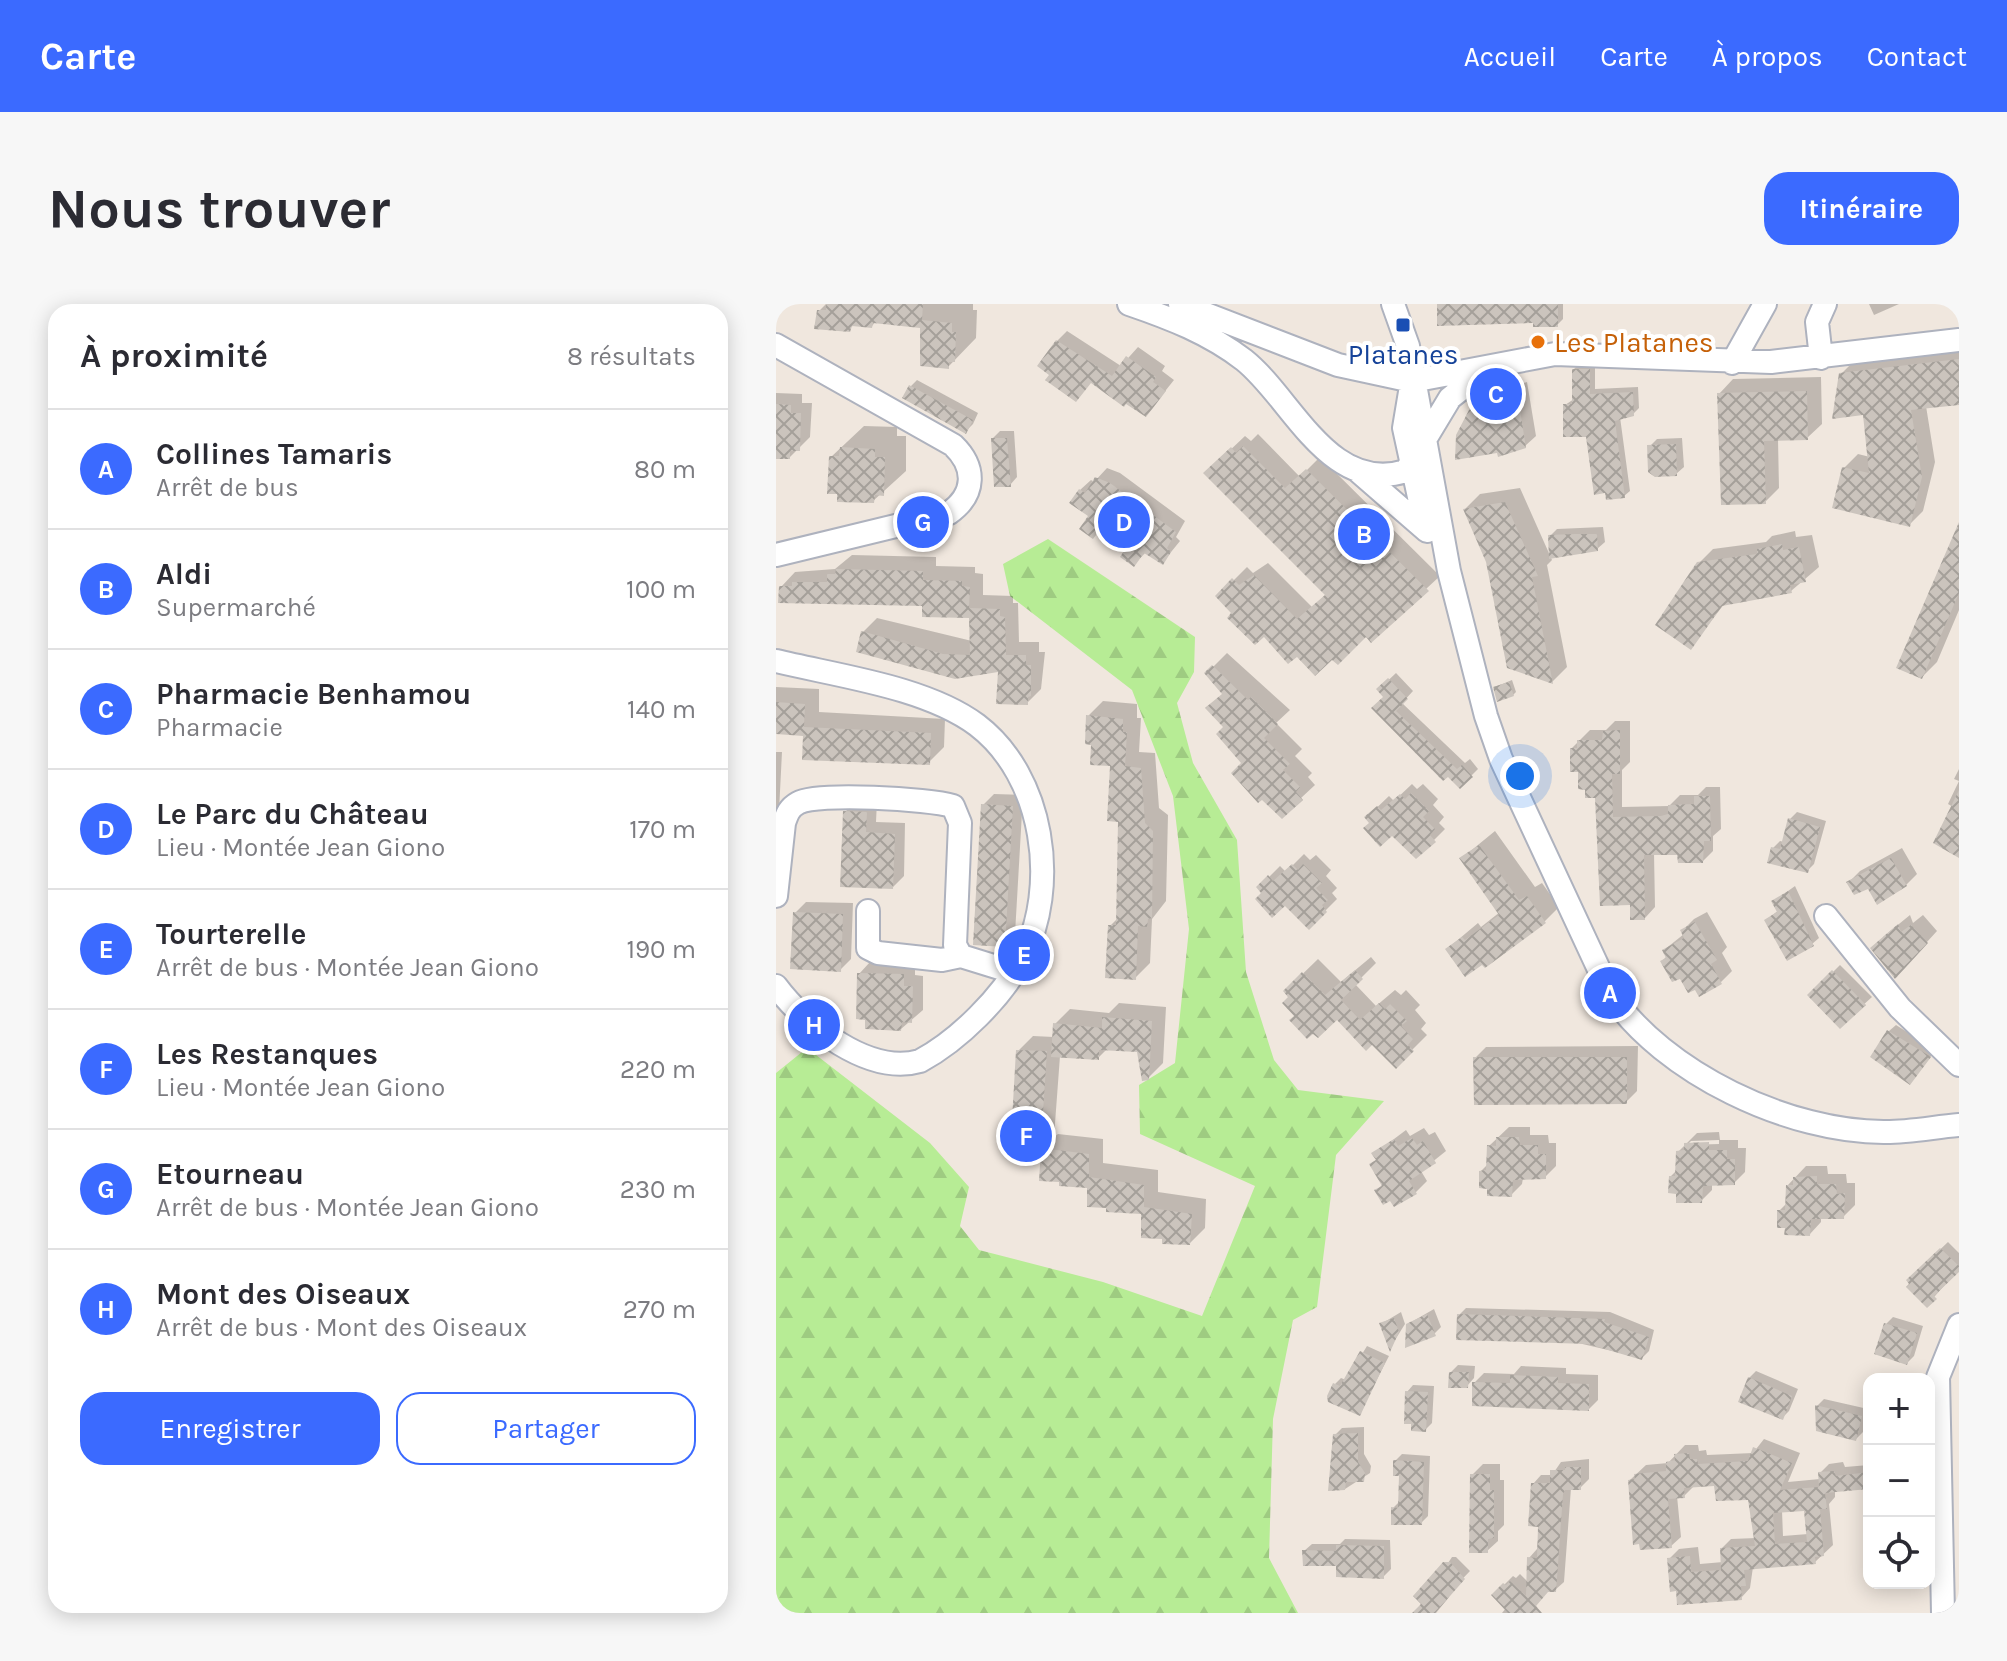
<!DOCTYPE html>
<html lang="fr">
<head>
<meta charset="utf-8">
<style>
	:root { --surface:#fff; --page:#f7f7f7; --text:#2b2b33; --muted:#7c7c81; --line:#e1e1e2; --accent:#3b6aff }
	body { margin:0; font-family:Karla,sans-serif; background:var(--page); color:var(--text) }
	.controls { position:absolute; right:24px; bottom:24px; display:grid; overflow:hidden; border-radius:16px; box-shadow:0 4px 20px #0003 }
	.controls button { width:72px; height:72px; display:grid; place-items:center; padding:0; border:0; border-bottom:2px solid var(--line); background:var(--surface); color:var(--text); font:40px sans-serif }
	.you { position:absolute; left:744px; top:472px; width:28px; height:28px; margin:-20px; border:6px solid #fff; border-radius:50%; background:#1a73e8; box-shadow:0 0 0 12px #1a73e833 }
	.badge { display:grid; place-items:center; width:52px; height:52px; border-radius:50%; background:var(--accent); color:#fff; font-size:26px; font-weight:700 }
	.pin { position:absolute; translate:-50% -50%; border:4px solid #fff; box-shadow:0 2px 8px #0006 }
	.list { margin:0; padding:0; list-style:none }
	h2 { display:flex; justify-content:space-between; align-items:center; height:104px; margin:0; padding:0 32px; font-size:34px }
	h2 small { font-size:26px; font-weight:400; color:var(--muted) }
	.list li { display:grid; grid-template-columns:52px 1fr auto; gap:24px; align-items:center; box-sizing:border-box; height:120px; padding:0 32px; border-top:2px solid var(--line) }
	.list b { display:block; font-size:30px; white-space:nowrap }
	.list p { margin:0; font-size:26px; white-space:nowrap; color:var(--muted) }
	.list em { font-size:26px; font-style:normal; color:var(--muted) }
	.actions { display:flex; gap:16px; padding:24px 32px }
	.actions a { flex:1; padding:18px 0; border:2px solid var(--accent); border-radius:24px; text-align:center; font-size:28px; color:var(--accent) }
	.actions .main { background:var(--accent); color:#fff }
	.icon { flex:none; width:44px; height:44px; fill:none; stroke:currentColor; stroke-width:2; stroke-linecap:round; stroke-linejoin:round }
	.map { position:relative; flex:none; width:1183px; height:1309px; overflow:hidden; border-radius:24px }
	header { display:flex; align-items:center; gap:48px; box-sizing:border-box; height:112px; padding:0 40px; background:var(--accent); color:#fff }
	header strong { font-size:38px }
	nav { display:flex; gap:44px; margin-inline-start:auto; font-size:28px }
	.intro { display:flex; align-items:center; justify-content:space-between; box-sizing:border-box; height:192px; padding:0 48px }
	h1 { margin:0; font-size:56px }
	.button { padding:20px 36px; border-radius:24px; background:var(--accent); color:#fff; font-size:28px; font-weight:700 }
	main { display:flex; gap:48px; padding:0 48px }
	aside { flex:1; background:var(--surface); border-radius:24px; box-shadow:0 4px 20px #0003 }
	.map>svg:first-child { display:block }
</style>
</head>
<body>
<header>
<strong>Carte</strong>
<nav><a>Accueil</a><a>Carte</a><a>À propos</a><a>Contact</a></nav>
</header>
<div class="intro"><h1>Nous trouver</h1><a class="button">Itinéraire</a></div>
<main>
<aside>
<h2>À proximité<small>8 résultats</small></h2>
<ul class="list">
<li><span class="badge">A</span><div><b>Collines Tamaris</b><p>Arrêt de bus</p></div><em>80 m</em></li>
<li><span class="badge">B</span><div><b>Aldi</b><p>Supermarché</p></div><em>100 m</em></li>
<li><span class="badge">C</span><div><b>Pharmacie Benhamou</b><p>Pharmacie</p></div><em>140 m</em></li>
<li><span class="badge">D</span><div><b>Le Parc du Château</b><p>Lieu · Montée Jean Giono</p></div><em>170 m</em></li>
<li><span class="badge">E</span><div><b>Tourterelle</b><p>Arrêt de bus · Montée Jean Giono</p></div><em>190 m</em></li>
<li><span class="badge">F</span><div><b>Les Restanques</b><p>Lieu · Montée Jean Giono</p></div><em>220 m</em></li>
<li><span class="badge">G</span><div><b>Etourneau</b><p>Arrêt de bus · Montée Jean Giono</p></div><em>230 m</em></li>
<li><span class="badge">H</span><div><b>Mont des Oiseaux</b><p>Arrêt de bus · Mont des Oiseaux</p></div><em>270 m</em></li>
</ul>
<div class="actions"><a class="main">Enregistrer</a><a>Partager</a></div>
</aside>
<div class="map">
<svg width="1183" height="1309" viewBox="0 0 1183 1309">
	<defs>
		<pattern id="forest-firs" width="22" height="20" patternUnits="userSpaceOnUse" patternTransform="scale(2)"><rect width="22" height="20" fill="#b7ec95"/><path d="M5 1l3.5 6h-7zM16 11l3.5 6h-7z" fill="#9ecb81"/></pattern>
		<pattern id="building-cross-hatch" width="8" height="8" patternUnits="userSpaceOnUse" patternTransform="scale(2)"><rect width="8" height="8" fill="#cbc4bd"/><path d="M0 0l8 8M0 8l8-8" fill="none" stroke="#a5a09a"/></pattern>
	</defs>
	<rect width="100%" height="100%" fill="#f0e7de"/>
	<path fill="url(#forest-firs)" d="M 272,235 L 419,333 L 418,368 L 401,399 L 417,459 L 461,536 L 470,668 L 498,756 L 522,786 L 608,797 L 560,851 L 541,1003 L 517,1016 L 497,1115 L 493,1254 L 522,1309 L 0,1309 L 0,769 L 31,744 L 154,839 L 193,883 L 184,922 L 203,946 L 327,978 L 426,1012 L 479,882 L 364,830 L 363,781 L 399,759 L 413,625 L 397,492 L 356,386 L 234,292 L 227,260 Z"/>
	<path fill="#0003" fill-rule="evenodd" d="M 50,0 L 197,0 L 197,6 L 201,6 L 200,34 L 172,63 L 146,22 L 100,17 L 96,22 L 79,20 L 73,25 L 43,7 Z
		M 663,0 L 787,0 L 787,15 L 781,21 Z
		M 1093,0 L 1123,0 L 1098,11 Z
		M 291,27 L 345,62 L 362,43 L 389,62 L 386,67 L 398,76 L 370,111 L 281,37 Z
		M 1183,44 L 1183,99 L 1150,102 L 1159,158 L 1147,207 L 1133,221 L 1068,164 L 1082,150 L 1094,153 L 1089,109 L 1065,70 L 1079,56 Z
		M 803,60 L 819,60 L 819,85 L 862,83 L 863,104 L 857,110 L 844,113 L 854,187 L 848,192 L 812,131 L 789,101 L 798,95 L 798,65 Z
		M 1045,73 L 1046,120 L 1031,134 L 1002,135 L 1003,184 L 989,198 L 943,90 L 957,75 Z
		M 141,76 L 202,109 L 197,120 L 190,127 L 134,83 Z
		M 751,78 L 760,132 L 749,142 L 722,147 L 689,115 L 712,90 Z
		M 0,89 L 26,90 L 26,99 L 36,99 L 34,133 L 14,153 L 0,153 Z
		M 88,122 L 121,123 L 121,132 L 130,132 L 130,167 L 97,197 L 55,153 Z
		M 224,127 L 238,127 L 241,173 L 234,181 L 217,134 Z
		M 482,130 L 524,173 L 544,153 L 664,272 L 595,336 L 590,330 L 556,353 L 521,350 L 458,309 L 442,292 L 471,263 L 477,269 L 492,259 L 536,303 L 551,290 L 430,169 L 469,132 L 475,137 Z
		M 906,134 L 908,163 L 900,170 L 874,142 L 881,135 Z
		M 331,164 L 344,169 L 409,217 L 400,233 L 404,237 L 387,258 L 370,248 L 358,260 L 352,244 L 315,211 L 304,186 L 315,176 L 318,178 Z
		M 744,184 L 776,256 L 771,261 L 791,363 L 777,377 L 733,362 L 712,258 L 689,205 L 704,190 Z
		M 827,223 L 829,238 L 821,245 L 774,232 L 781,225 Z
		M 1183,223 L 1183,306 L 1161,358 L 1146,373 Z
		M 1019,227 L 1020,233 L 1036,231 L 1043,263 L 1015,287 L 949,299 L 915,343 L 923,259 L 937,245 L 990,238 L 996,232 Z
		M 76,251 L 160,253 L 160,262 L 199,263 L 199,269 L 207,270 L 207,291 L 237,292 L 237,299 L 242,299 L 243,338 L 263,338 L 263,348 L 269,348 L 265,385 L 251,399 L 224,366 L 179,373 L 87,328 L 101,314 L 196,337 L 195,312 L 147,300 L 5,283 L 19,268 L 59,265 Z
		M 451,349 L 514,406 L 500,419 L 526,445 L 519,452 L 536,469 L 532,473 L 539,481 L 525,494 L 468,459 L 450,423 L 448,389 L 431,369 Z
		M 620,369 L 637,387 L 626,399 L 689,459 L 694,455 L 702,465 L 684,483 L 673,470 L 667,474 L 603,385 Z
		M 736,376 L 740,388 L 737,391 L 719,383 Z
		M 0,383 L 43,385 L 43,408 L 169,415 L 168,443 L 153,458 L 29,430 L 0,428 Z
		M 327,397 L 361,400 L 361,414 L 365,414 L 363,448 L 379,449 L 383,504 L 392,511 L 390,597 L 376,615 L 374,659 L 359,674 L 334,622 L 342,614 L 344,516 L 336,460 L 317,439 L 312,412 Z
		M 839,417 L 854,417 L 854,458 L 846,466 L 846,503 L 893,502 L 904,491 L 922,491 L 930,483 L 944,483 L 945,525 L 937,532 L 937,547 L 927,557 L 903,549 L 878,549 L 879,603 L 869,614 L 855,599 L 821,492 L 804,466 L 796,444 L 814,426 L 830,426 Z
		M 0,448 L 6,448 L 0,567 Z
		M 1183,465 L 1183,552 L 1177,503 L 1172,500 L 1183,477 L 1178,475 Z
		M 636,480 L 641,485 L 647,480 L 662,495 L 657,501 L 668,513 L 663,519 L 669,525 L 658,536 L 616,529 L 591,513 L 613,492 L 618,497 Z
		M 218,490 L 247,491 L 239,630 L 228,641 L 207,501 Z
		M 80,497 L 101,497 L 100,518 L 129,519 L 128,572 L 117,583 L 69,508 Z
		M 1021,508 L 1050,517 L 1038,560 L 1031,567 L 997,544 L 1004,537 L 1008,538 L 1014,515 Z
		M 719,527 L 759,583 L 766,579 L 783,603 L 768,618 L 671,645 L 702,619 L 705,623 L 724,608 L 686,554 Z
		M 1126,544 L 1141,570 L 1130,581 L 1093,582 L 1073,578 L 1084,567 Z
		M 528,550 L 534,556 L 540,551 L 555,566 L 550,572 L 561,584 L 556,589 L 561,595 L 533,623 L 509,599 L 483,583 L 504,562 L 510,568 Z
		M 1019,582 L 1043,634 L 1036,640 L 990,616 L 1003,606 L 998,597 Z
		M 30,598 L 77,599 L 75,655 L 64,666 L 19,609 Z
		M 931,608 L 951,643 L 946,649 L 956,667 L 945,678 L 904,672 L 886,657 L 891,652 L 888,646 L 908,630 L 907,626 L 918,615 Z
		M 1134,611 L 1137,619 L 1147,611 L 1161,627 L 1130,661 L 1107,633 Z
		M 595,653 L 600,659 L 579,680 L 600,702 L 619,686 L 625,691 L 630,686 L 644,701 L 639,706 L 650,719 L 645,725 L 651,731 L 620,762 L 596,738 L 561,714 L 521,711 L 509,687 L 542,655 L 565,678 Z
		M 94,658 L 139,660 L 139,671 L 147,672 L 147,706 L 125,725 L 83,670 Z
		M 1064,661 L 1096,693 L 1064,722 L 1034,691 Z
		M 343,699 L 390,703 L 387,759 L 372,774 L 363,746 L 332,744 L 322,754 L 284,752 L 278,833 L 282,830 L 327,835 L 327,859 L 382,866 L 382,888 L 430,895 L 429,924 L 414,939 L 388,933 L 367,908 L 332,903 L 313,882 L 267,849 L 263,852 L 242,747 L 257,732 L 278,733 L 279,720 L 294,705 L 333,709 Z
		M 1120,721 L 1160,746 L 1140,771 L 1113,727 Z
		M 862,742 L 861,787 L 850,798 L 699,754 L 710,743 Z
		M 733,823 L 754,823 L 754,831 L 772,831 L 773,839 L 780,839 L 780,862 L 769,873 L 747,874 L 746,880 L 735,891 L 705,867 L 712,860 L 713,842 Z
		M 648,824 L 653,831 L 659,828 L 670,847 L 645,867 L 651,877 L 639,889 L 614,894 L 601,886 L 607,880 L 595,860 L 601,855 L 598,850 L 630,826 L 634,832 Z
		M 943,828 L 944,836 L 962,836 L 962,844 L 970,844 L 969,868 L 958,879 L 936,880 L 936,886 L 925,897 L 902,888 L 895,872 L 901,866 L 902,848 L 921,829 ZM 943,836 L 943,840 L 911,841 L 915,837 Z
		M 1030,862 L 1051,862 L 1052,870 L 1070,870 L 1071,879 L 1079,879 L 1079,901 L 1067,913 L 1045,913 L 1045,918 L 1034,930 L 1003,907 L 1011,899 L 1012,881 Z
		M 1172,938 L 1183,949 L 1183,965 L 1151,1001 L 1132,976 Z
		M 690,1004 L 834,1008 L 878,1026 L 873,1047 L 866,1054 L 683,1011 Z
		M 658,1005 L 665,1023 L 658,1030 L 632,1020 Z
		M 625,1008 L 629,1020 L 614,1044 L 605,1020 Z
		M 1117,1013 L 1147,1022 L 1138,1052 L 1131,1059 L 1110,1020 Z
		M 591,1042 L 613,1052 L 583,1110 L 559,1080 L 565,1074 L 570,1076 Z
		M 682,1061 L 699,1062 L 698,1074 L 691,1082 L 675,1068 Z
		M 745,1062 L 790,1064 L 790,1070 L 822,1071 L 822,1096 L 813,1105 L 698,1079 L 708,1069 L 738,1070 Z
		M 980,1067 L 1022,1085 L 1013,1107 L 1006,1114 L 973,1074 Z
		M 637,1081 L 658,1082 L 656,1119 L 649,1126 L 631,1088 Z
		M 1048,1095 L 1092,1105 L 1087,1128 L 1080,1135 L 1041,1102 Z
		M 588,1123 L 588,1150 L 595,1162 L 594,1169 L 569,1185 L 559,1131 L 566,1124 Z
		M 988,1135 L 1024,1149 L 1012,1178 L 1044,1175 L 1044,1169 L 1053,1160 L 1067,1158 L 1069,1163 L 1093,1161 L 1093,1183 L 1059,1186 L 1059,1193 L 1053,1200 L 1057,1241 L 1039,1258 L 977,1263 L 974,1284 L 965,1294 L 903,1299 L 893,1255 L 903,1245 L 922,1243 L 924,1260 L 947,1258 L 946,1244 L 955,1235 L 980,1234 L 974,1194 L 940,1180 L 918,1182 L 908,1192 L 901,1192 L 905,1233 L 895,1242 L 854,1176 L 870,1161 L 892,1159 L 909,1141 L 922,1141 L 923,1147 L 930,1146 L 931,1151 L 977,1149 ZM 1030,1204 L 1032,1230 L 1007,1232 L 1006,1207 Z
		M 626,1150 L 654,1152 L 652,1212 L 645,1219 L 617,1204 L 624,1197 L 625,1170 L 619,1157 Z
		M 813,1155 L 813,1175 L 804,1184 L 795,1184 L 788,1278 L 779,1286 L 772,1286 L 751,1309 L 726,1309 L 730,1304 L 718,1291 L 737,1272 L 740,1274 L 744,1270 L 752,1278 L 753,1254 L 761,1245 L 764,1221 L 757,1180 L 765,1171 L 776,1171 L 785,1158 Z
		M 707,1160 L 724,1160 L 724,1176 L 728,1176 L 728,1221 L 722,1227 L 722,1237 L 711,1247 L 696,1171 Z
		M 569,1235 L 614,1236 L 615,1265 L 608,1272 L 528,1247 L 536,1240 L 564,1240 Z
		M 676,1253 L 680,1253 L 694,1267 L 671,1291 L 673,1293 L 660,1309 L 639,1309 Z"/>
	<path fill="url(#building-cross-hatch)" fill-rule="evenodd" d="M 50,0 L 147,0 L 146,16 L 176,19 L 176,28 L 180,28 L 179,58 L 173,58 L 173,65 L 144,62 L 144,24 L 97,19 L 96,24 L 76,22 L 74,28 L 38,25 L 41,6 L 50,6 Z
		M 661,0 L 782,0 L 782,23 L 757,23 L 757,19 L 661,22 Z
		M 280,36 L 336,72 L 350,52 L 380,73 L 377,78 L 390,87 L 370,113 L 350,100 L 348,103 L 315,79 L 300,98 L 269,76 L 273,71 L 261,62 Z
		M 1183,55 L 1183,101 L 1135,106 L 1146,173 L 1134,223 L 1056,204 L 1066,163 L 1093,169 L 1087,111 L 1056,115 L 1063,69 Z
		M 796,65 L 814,65 L 814,90 L 857,88 L 858,112 L 839,117 L 849,194 L 830,196 L 829,189 L 818,191 L 810,133 L 787,133 L 787,100 L 796,100 Z
		M 133,81 L 197,116 L 190,130 L 126,94 Z
		M 741,87 L 750,144 L 722,153 L 721,149 L 679,156 L 680,131 L 693,106 L 717,91 Z
		M 1031,87 L 1032,136 L 988,137 L 990,200 L 945,201 L 941,89 Z
		M 0,100 L 15,101 L 15,109 L 25,109 L 24,147 L 14,147 L 14,155 L 0,155 Z
		M 215,134 L 231,134 L 235,183 L 218,183 Z
		M 900,140 L 901,172 L 879,173 L 872,168 L 871,141 Z
		M 467,142 L 509,184 L 530,165 L 653,287 L 595,339 L 590,333 L 562,361 L 556,356 L 539,372 L 521,353 L 512,360 L 488,333 L 479,341 L 451,314 L 455,309 L 439,292 L 456,274 L 463,281 L 478,271 L 521,315 L 549,291 L 427,169 L 455,143 L 460,149 Z
		M 64,143 L 99,145 L 99,153 L 109,153 L 108,192 L 99,191 L 98,199 L 61,198 L 61,190 L 51,190 L 53,152 L 63,152 Z
		M 319,173 L 334,179 L 400,228 L 391,244 L 395,248 L 387,261 L 368,249 L 358,263 L 344,253 L 350,244 L 323,227 L 317,235 L 303,225 L 312,212 L 293,199 L 303,185 L 309,189 Z
		M 729,198 L 762,272 L 756,273 L 777,380 L 731,364 L 710,258 L 687,205 Z
		M 1183,218 L 1183,289 L 1146,375 L 1120,364 Z
		M 799,230 L 821,230 L 822,247 L 773,255 L 772,231 Z
		M 1006,240 L 1007,246 L 1023,243 L 1030,278 L 1014,281 L 1016,289 L 946,302 L 915,346 L 879,321 L 921,258 L 981,250 L 981,245 Z
		M 60,265 L 147,267 L 147,276 L 186,277 L 186,282 L 194,283 L 193,304 L 224,305 L 224,312 L 229,313 L 230,351 L 250,351 L 250,361 L 255,361 L 255,392 L 252,393 L 252,401 L 220,400 L 222,368 L 179,375 L 80,348 L 85,327 L 167,350 L 194,351 L 193,314 L 146,313 L 146,302 L 2,299 L 3,282 L 16,282 L 16,278 L 51,278 L 51,270 L 59,270 Z
		M 436,361 L 472,396 L 475,393 L 502,420 L 488,434 L 514,460 L 507,466 L 524,483 L 520,488 L 527,496 L 506,515 L 486,496 L 482,499 L 455,469 L 465,459 L 440,430 L 447,423 L 429,404 L 446,390 L 428,369 Z
		M 612,374 L 632,395 L 620,407 L 681,465 L 686,461 L 697,473 L 684,485 L 672,473 L 667,477 L 595,404 L 607,393 L 600,385 Z
		M 733,378 L 738,392 L 721,398 L 717,383 Z
		M 0,398 L 29,400 L 28,423 L 155,429 L 154,461 L 26,456 L 27,432 L 0,430 Z
		M 310,411 L 347,415 L 347,428 L 351,428 L 349,462 L 365,464 L 369,519 L 377,527 L 376,614 L 372,615 L 371,623 L 362,622 L 360,676 L 329,674 L 332,621 L 340,621 L 342,518 L 331,517 L 334,462 L 314,461 L 315,441 L 309,440 Z
		M 844,426 L 844,470 L 836,470 L 837,513 L 885,512 L 892,510 L 892,501 L 918,500 L 918,492 L 934,492 L 935,537 L 928,537 L 927,559 L 902,559 L 901,551 L 868,551 L 869,616 L 854,616 L 854,601 L 824,602 L 819,494 L 809,494 L 809,486 L 802,485 L 802,468 L 794,468 L 794,444 L 801,444 L 801,436 L 826,436 L 827,427 Z
		M 1183,486 L 1183,554 L 1157,539 Z
		M 635,489 L 653,507 L 647,513 L 659,525 L 654,531 L 660,538 L 640,555 L 616,532 L 604,543 L 587,524 L 593,519 L 588,513 L 601,502 L 605,506 L 624,490 L 629,495 Z
		M 205,500 L 237,502 L 229,643 L 197,641 Z
		M 67,507 L 91,508 L 90,528 L 119,530 L 117,585 L 64,583 Z
		M 1012,514 L 1044,523 L 1032,569 L 991,559 L 995,543 L 1004,545 Z
		M 703,541 L 743,596 L 751,592 L 770,619 L 709,664 L 706,661 L 689,673 L 669,645 L 686,633 L 689,636 L 723,611 L 683,554 Z
		M 1115,554 L 1131,582 L 1101,601 L 1092,585 L 1078,591 L 1070,578 Z
		M 516,560 L 522,566 L 527,560 L 546,579 L 540,584 L 552,596 L 546,601 L 551,608 L 533,626 L 509,602 L 496,614 L 479,595 L 485,589 L 480,583 L 492,571 L 497,577 Z
		M 1012,587 L 1038,642 L 1011,657 L 988,616 L 1001,608 L 995,597 Z
		M 17,608 L 67,610 L 65,668 L 14,665 Z
		M 919,618 L 941,656 L 935,660 L 946,680 L 923,693 L 919,686 L 912,689 L 904,675 L 896,678 L 884,657 L 890,654 L 886,646 L 908,634 L 904,626 Z
		M 1122,620 L 1125,628 L 1135,621 L 1152,639 L 1119,675 L 1094,644 Z
		M 579,666 L 587,675 L 565,696 L 584,716 L 603,699 L 609,705 L 614,700 L 631,717 L 625,722 L 637,735 L 632,741 L 638,747 L 620,765 L 596,741 L 590,747 L 561,716 L 542,734 L 537,730 L 531,735 L 513,716 L 518,712 L 506,699 L 512,693 L 507,687 L 526,668 L 549,691 Z
		M 1056,666 L 1090,701 L 1064,725 L 1031,691 Z
		M 81,669 L 128,670 L 128,682 L 137,682 L 136,719 L 126,718 L 125,727 L 89,725 L 89,716 L 80,715 Z
		M 326,713 L 376,717 L 373,776 L 366,777 L 361,748 L 323,746 L 323,756 L 275,753 L 277,719 L 326,724 Z
		M 1111,726 L 1155,753 L 1134,781 L 1094,753 Z
		M 240,746 L 271,747 L 264,854 L 234,852 Z
		M 697,753 L 851,753 L 851,800 L 698,801 Z
		M 720,833 L 743,833 L 744,841 L 762,841 L 762,850 L 770,850 L 770,875 L 737,876 L 736,893 L 711,892 L 711,885 L 703,884 L 703,867 L 710,866 L 711,841 L 720,842 Z
		M 636,834 L 641,841 L 647,837 L 660,859 L 633,877 L 641,890 L 618,903 L 614,897 L 607,901 L 598,886 L 606,882 L 593,860 L 600,856 L 595,849 L 618,835 L 622,842 Z
		M 933,838 L 933,846 L 951,846 L 951,855 L 959,855 L 959,881 L 927,882 L 926,899 L 900,899 L 900,890 L 892,889 L 893,872 L 899,872 L 900,847 L 908,846 L 908,839 Z
		M 265,844 L 313,850 L 313,873 L 368,881 L 368,903 L 416,910 L 414,941 L 386,940 L 386,935 L 365,934 L 365,910 L 330,908 L 330,904 L 311,903 L 311,884 L 283,882 L 283,878 L 263,877 Z
		M 1041,872 L 1041,880 L 1060,880 L 1061,890 L 1069,889 L 1068,915 L 1035,915 L 1034,932 L 1008,931 L 1009,924 L 1001,924 L 1001,906 L 1009,906 L 1010,881 L 1017,881 L 1017,873 Z
		M 1164,944 L 1183,962 L 1183,968 L 1158,992 L 1161,995 L 1151,1004 L 1130,983 L 1133,980 L 1130,976 Z
		M 651,1010 L 660,1032 L 629,1044 L 630,1020 Z
		M 681,1010 L 829,1015 L 828,1018 L 873,1033 L 866,1056 L 812,1040 L 680,1036 Z
		M 618,1014 L 623,1028 L 614,1048 L 603,1019 Z
		M 1108,1019 L 1141,1029 L 1131,1061 L 1098,1050 Z
		M 584,1047 L 609,1059 L 584,1112 L 552,1098 L 551,1092 L 557,1079 L 564,1082 Z
		M 673,1068 L 693,1068 L 692,1084 L 672,1084 Z
		M 734,1071 L 782,1073 L 782,1079 L 813,1080 L 813,1107 L 696,1102 L 696,1078 L 734,1079 Z
		M 972,1073 L 1016,1092 L 1007,1116 L 962,1098 Z
		M 629,1087 L 652,1088 L 650,1128 L 635,1127 L 635,1120 L 628,1120 Z
		M 1039,1101 L 1086,1112 L 1080,1137 L 1040,1127 Z
		M 582,1129 L 582,1158 L 589,1169 L 588,1178 L 570,1178 L 569,1186 L 552,1187 L 557,1130 Z
		M 977,1143 L 1016,1159 L 1004,1186 L 1043,1183 L 1042,1168 L 1058,1167 L 1060,1172 L 1093,1168 L 1093,1185 L 1049,1189 L 1051,1205 L 1044,1205 L 1048,1252 L 1039,1253 L 1040,1260 L 968,1266 L 970,1282 L 965,1282 L 966,1296 L 901,1301 L 900,1287 L 894,1288 L 891,1254 L 914,1252 L 915,1268 L 945,1266 L 944,1244 L 979,1242 L 972,1196 L 940,1197 L 938,1182 L 908,1184 L 909,1194 L 892,1195 L 896,1244 L 864,1246 L 863,1240 L 857,1241 L 852,1176 L 859,1175 L 858,1170 L 890,1167 L 890,1158 L 899,1156 L 898,1150 L 913,1149 L 914,1155 L 921,1155 L 922,1160 L 972,1157 ZM 1028,1207 L 1031,1238 L 999,1240 L 997,1209 Z
		M 617,1156 L 648,1158 L 646,1221 L 615,1221 L 615,1203 L 622,1204 L 623,1172 L 617,1172 Z
		M 789,1163 L 805,1163 L 805,1186 L 789,1186 L 787,1190 L 780,1288 L 772,1288 L 760,1302 L 766,1309 L 732,1309 L 715,1291 L 727,1279 L 730,1281 L 734,1277 L 750,1292 L 751,1253 L 761,1254 L 762,1223 L 752,1222 L 755,1179 L 774,1179 L 774,1166 L 789,1166 Z
		M 694,1170 L 714,1170 L 714,1186 L 718,1186 L 718,1234 L 712,1235 L 712,1249 L 693,1249 Z
		M 560,1241 L 608,1242 L 608,1275 L 560,1273 L 560,1262 L 527,1262 L 526,1246 L 560,1247 Z
		M 667,1258 L 674,1258 L 689,1275 L 659,1309 L 636,1309 L 645,1300 L 637,1292 Z"/>
	<g fill="none" stroke-linecap="round" stroke-linejoin="round">
		<defs>
			<path id="minor" d="M 353,0 C 394,14 433,29 468,56 C 516,94 553,191 630,167 L 674,94 L 708,67
				M 404,0 L 562,61 L 636,77 L 779,50 L 995,58 L 1183,36
				M 617,0 L 632,42 L 673,267 L 710,412 L 725,455 L 834,689 C 887,769 1014,829 1110,828 C 1134,828 1159,823 1183,821
				M 0,41 L 177,141 C 200,163 200,190 173,209 L 0,251
				M 1045,54 L 1041,18 L 1049,0
				M 956,59 L 989,0
				M 635,82 L 628,124 L 648,216
				M 583,168 L 651,227
				M 0,357 C 62,372 150,383 201,421 C 268,472 284,582 246,655 C 226,693 183,736 144,757 C 93,772 29,721 0,682
				M 0,592 L 8,519 C 11,510 13,504 22,499 C 41,488 153,495 177,502 L 184,519 L 179,641 L 185,652
				M 92,607 L 92,644 L 102,649 L 166,656 L 185,652 L 227,665 L 236,672
				M 1050,612 L 1124,704 L 1183,761
				M 1167,1309 L 1162,1073 L 1183,1021"/>
		</defs>
		<use href="#minor" stroke="#aeb2be" stroke-width="26"/>
		<use href="#minor" stroke="#fff" stroke-width="22"/>
	</g>
	<rect fill="#1a4fb4" stroke="#fff" stroke-width="3" x="619" y="13" width="16" height="16" rx="4"/>
	<circle fill="#e8710a" stroke="#fff" stroke-width="3" cx="762" cy="38" r="8"/>
	<g text-anchor="middle" stroke-width="8" stroke-linejoin="round" paint-order="stroke">
		<g font-size="28" fill="#c56008" stroke="#fff" text-anchor="start">
			<text x="778" y="48">Les Platanes</text>
		</g>
		<g font-size="28" fill="#164399" stroke="#fff">
			<text x="627" y="60">Platanes</text>
		</g>
	</g>
</svg>
<div class="controls">
<button>+</button>
<button>−</button>
<button><svg class="icon" aria-label="locate" viewBox="0 0 24 24"><circle cx="12" cy="12" r="6"/><path d="M12 2v4M12 18v4M2 12h4M18 12h4"/></svg></button>
</div>
<div class="you"></div>
<div class="pin badge" style="left:834px;top:689px">A</div>
<div class="pin badge" style="left:588px;top:230px">B</div>
<div class="pin badge" style="left:720px;top:90px">C</div>
<div class="pin badge" style="left:348px;top:218px">D</div>
<div class="pin badge" style="left:248px;top:651px">E</div>
<div class="pin badge" style="left:250px;top:832px">F</div>
<div class="pin badge" style="left:147px;top:218px">G</div>
<div class="pin badge" style="left:38px;top:721px">H</div>
</div>
</main>
</body>
</html>
